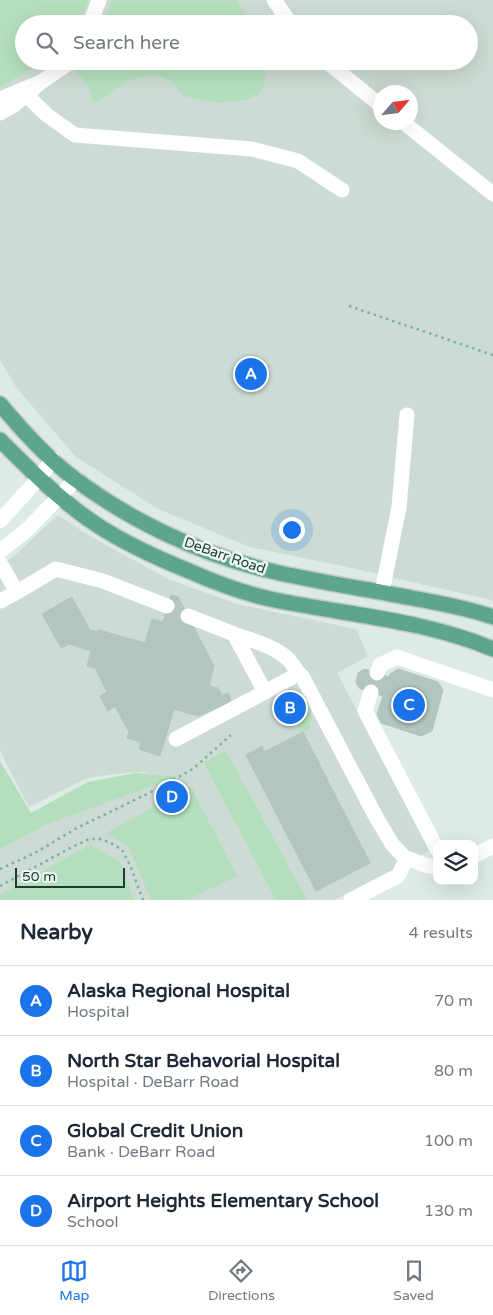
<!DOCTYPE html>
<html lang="en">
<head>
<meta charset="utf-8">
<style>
	:root { --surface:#fff; --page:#f2f2f3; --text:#1f2937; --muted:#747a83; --line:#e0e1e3; --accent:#1a73e8 }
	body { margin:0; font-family:"Varela Round",sans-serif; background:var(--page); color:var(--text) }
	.controls { position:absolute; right:15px; bottom:15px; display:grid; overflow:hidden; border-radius:10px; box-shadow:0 5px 20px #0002 }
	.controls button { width:45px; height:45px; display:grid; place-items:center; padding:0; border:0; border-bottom:1px solid var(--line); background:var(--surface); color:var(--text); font:25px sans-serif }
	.compass { position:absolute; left:373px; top:85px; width:45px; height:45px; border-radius:50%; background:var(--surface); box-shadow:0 5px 20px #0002; rotate:62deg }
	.scale { position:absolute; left:15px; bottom:12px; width:110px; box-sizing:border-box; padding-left:5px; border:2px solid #1d3c32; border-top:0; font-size:14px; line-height:18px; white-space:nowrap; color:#1d3c32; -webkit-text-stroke:4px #eef8f2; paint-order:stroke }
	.you { position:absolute; left:291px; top:529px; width:18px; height:18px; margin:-12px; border:4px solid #fff; border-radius:50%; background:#1a73e8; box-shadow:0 0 0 8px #1a73e833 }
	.badge { display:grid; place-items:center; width:32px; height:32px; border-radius:50%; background:var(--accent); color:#fff; font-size:16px; font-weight:700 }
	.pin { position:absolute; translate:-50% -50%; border:2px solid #fff; box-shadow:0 1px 5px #0006 }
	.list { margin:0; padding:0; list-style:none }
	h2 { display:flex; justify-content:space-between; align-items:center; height:65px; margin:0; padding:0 20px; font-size:21px }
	h2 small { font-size:16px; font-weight:400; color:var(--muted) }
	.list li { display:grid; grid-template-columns:32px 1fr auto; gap:15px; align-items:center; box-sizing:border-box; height:70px; padding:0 20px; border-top:1px solid var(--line) }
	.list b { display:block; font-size:19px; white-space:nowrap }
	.list p { margin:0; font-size:16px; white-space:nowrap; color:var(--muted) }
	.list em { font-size:16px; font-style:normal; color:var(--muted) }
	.icon { flex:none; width:28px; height:28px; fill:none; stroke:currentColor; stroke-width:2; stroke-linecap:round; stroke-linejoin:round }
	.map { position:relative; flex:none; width:493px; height:900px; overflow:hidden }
	.search { position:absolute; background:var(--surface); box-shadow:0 5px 20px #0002; left:15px; right:15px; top:15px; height:55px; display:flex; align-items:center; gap:12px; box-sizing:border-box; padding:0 18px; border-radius:28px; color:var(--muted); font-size:19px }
	.sheet { height:345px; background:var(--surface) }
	nav { display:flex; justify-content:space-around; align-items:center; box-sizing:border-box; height:70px; border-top:1px solid var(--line); background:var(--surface); font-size:14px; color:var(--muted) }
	nav a { display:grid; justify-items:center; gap:2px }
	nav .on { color:var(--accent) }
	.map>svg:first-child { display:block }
</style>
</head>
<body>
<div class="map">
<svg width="493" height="900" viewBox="0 0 493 900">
	<rect width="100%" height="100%" fill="#ddebe4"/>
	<path fill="#ccdbd3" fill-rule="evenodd" d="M 0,0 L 493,0 L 493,601 L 487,599 L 347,567 L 250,547 L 158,509 L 76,457 L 16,387 L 0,360 ZM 24,24 L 469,24 L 469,61 L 24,61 ZM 380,92 L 410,92 L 410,122 L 380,122 Z
		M 58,515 L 88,535 L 168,579 L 237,604 L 356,629 L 368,656 L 337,673 L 431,850 L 334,900 L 0,900 L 0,849 L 147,772 L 123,773 L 87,778 L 29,807 L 0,751 L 0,564 L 13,557 ZM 171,595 L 178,597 L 214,666 L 209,686 L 218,688 L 222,696 L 228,693 L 232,703 L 220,710 L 219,707 L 198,716 L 174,709 L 160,755 L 139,749 L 141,742 L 127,738 L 129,732 L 115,706 L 108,711 L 100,696 L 107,692 L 95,668 L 87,665 L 91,651 L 69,644 L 60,648 L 42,614 L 72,597 L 90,630 L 98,632 L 99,630 L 145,643 L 152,619 L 163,622 ZM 303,732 L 370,863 L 316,890 L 246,755 L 262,747 L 264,752 Z"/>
	<path fill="#b4dfbd" d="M 0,0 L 89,0 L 78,24 L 24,24 L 24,61 L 45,61 L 0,87 Z
		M 112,0 L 236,0 L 251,24 L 104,24 Z
		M 82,61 L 264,61 L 265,82 L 259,94 L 245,100 L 218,103 L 185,97 L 171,81 L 153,74 L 126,81 L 105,97 L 94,103 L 88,86 L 76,71 Z
		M 302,698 L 312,717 L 310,728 L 301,733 L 287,705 Z
		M 226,751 L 307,900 L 276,900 L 204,763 Z
		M 0,761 L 31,813 L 88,782 L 136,773 L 177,777 L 50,823 L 0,849 Z
		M 191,787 L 237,876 L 187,900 L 151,900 L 129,847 L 106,833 Z
		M 90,845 L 120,862 L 134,900 L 0,900 L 0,895 Z"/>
	<path fill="#b3c6bd" stroke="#afc5bb" d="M 171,595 L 178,597 L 214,666 L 209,686 L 218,688 L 222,696 L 228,693 L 232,703 L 220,710 L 219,707 L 198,716 L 174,709 L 160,756 L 139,749 L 141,742 L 127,738 L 129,732 L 115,706 L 108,711 L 100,696 L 107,692 L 95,668 L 87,666 L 91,651 L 69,644 L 61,648 L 42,614 L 72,597 L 90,630 L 98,632 L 99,630 L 145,643 L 152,619 L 163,622 Z
		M 365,669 L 389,677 L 390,674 L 398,669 L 438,682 L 443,690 L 432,731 L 421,736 L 381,723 L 377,714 L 383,696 L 359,688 L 356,682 L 358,673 Z
		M 303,732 L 370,863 L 316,891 L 246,755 L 262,746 L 264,752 Z"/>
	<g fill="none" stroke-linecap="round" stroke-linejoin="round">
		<path stroke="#b7c8c0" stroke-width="15" stroke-dasharray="15 8" stroke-linecap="butt" d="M 167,606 L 188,616"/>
		<defs>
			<path id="major" d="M 0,404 C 21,429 45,456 71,476 C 128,520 202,555 271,571 C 318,582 365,589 412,598 C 440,603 467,608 493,617
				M 0,440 C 30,470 62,502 97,525 C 126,544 157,558 189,571 C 216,583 245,594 275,600 C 348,615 424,620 493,649"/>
		</defs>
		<use href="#major" stroke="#c0c8c6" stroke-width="18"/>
		<path stroke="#7ab29e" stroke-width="2.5" stroke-dasharray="2.5 4" stroke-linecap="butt" d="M 349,306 L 493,355
			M 0,869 L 35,853 L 77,828 L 151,792 L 193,769 L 231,735
			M 0,886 L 72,847 L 89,839 L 100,839 L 111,843 L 122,850 L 130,865 L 143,900"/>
		<path stroke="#fff" stroke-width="15" d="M 274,0 L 291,24
			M 90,24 L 99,0
			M 326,61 L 380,105
			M 41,82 L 66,65 L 68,61
			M 26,95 L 47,115 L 75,135 L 252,149 L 298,161 L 342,190
			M 0,99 L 41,82 L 14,105 L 0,113
			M 403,122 L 493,194
			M 0,521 L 39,478 L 53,459
			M 0,551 L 28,529 L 76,479
			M 0,563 L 17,592 L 0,601
			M 17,592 L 56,569 L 103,581 L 167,606
			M 382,592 L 399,507 L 407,415
			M 188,616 L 234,634
			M 377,673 L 380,665 L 397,657 L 493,690
			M 298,674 L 265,692 L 234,634 C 253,641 275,646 289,660 C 294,665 296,672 302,676 L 376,817 L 392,844 L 404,857 L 425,865 L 437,867
			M 371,692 L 365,711 L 437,849
			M 176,739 L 265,692
			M 474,856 L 493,846
			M 351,900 L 398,876 L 407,858"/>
		<use href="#major" stroke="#5da58f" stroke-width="15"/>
	</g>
	<g text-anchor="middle" stroke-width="5" stroke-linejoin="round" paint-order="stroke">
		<g font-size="14" fill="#1d3c32" stroke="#eef8f2">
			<text transform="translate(225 555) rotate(19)" y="5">DeBarr Road</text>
		</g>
	</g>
</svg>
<div class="controls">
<button><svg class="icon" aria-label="layers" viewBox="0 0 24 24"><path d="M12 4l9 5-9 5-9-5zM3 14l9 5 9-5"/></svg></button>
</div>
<svg class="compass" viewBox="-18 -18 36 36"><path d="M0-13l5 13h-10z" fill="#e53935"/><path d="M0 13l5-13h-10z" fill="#747a83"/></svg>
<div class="scale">50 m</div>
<div class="you"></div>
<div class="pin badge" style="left:251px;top:374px">A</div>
<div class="pin badge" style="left:290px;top:708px">B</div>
<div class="pin badge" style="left:409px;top:705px">C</div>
<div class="pin badge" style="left:172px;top:797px">D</div>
<div class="search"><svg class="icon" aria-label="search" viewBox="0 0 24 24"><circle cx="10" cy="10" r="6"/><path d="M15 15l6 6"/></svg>Search here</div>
</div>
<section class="sheet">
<h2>Nearby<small>4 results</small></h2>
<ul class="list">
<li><span class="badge">A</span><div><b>Alaska Regional Hospital</b><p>Hospital</p></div><em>70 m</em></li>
<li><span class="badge">B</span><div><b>North Star Behavorial Hospital</b><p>Hospital · DeBarr Road</p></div><em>80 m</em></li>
<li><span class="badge">C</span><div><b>Global Credit Union</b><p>Bank · DeBarr Road</p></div><em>100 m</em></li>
<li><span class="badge">D</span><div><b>Airport Heights Elementary School</b><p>School</p></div><em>130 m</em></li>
</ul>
</section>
<nav>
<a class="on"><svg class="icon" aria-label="map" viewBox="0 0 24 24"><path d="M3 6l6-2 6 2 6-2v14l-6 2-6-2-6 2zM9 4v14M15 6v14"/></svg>Map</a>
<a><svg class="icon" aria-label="directions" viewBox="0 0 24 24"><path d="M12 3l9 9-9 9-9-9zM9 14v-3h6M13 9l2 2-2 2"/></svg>Directions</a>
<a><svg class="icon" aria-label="saved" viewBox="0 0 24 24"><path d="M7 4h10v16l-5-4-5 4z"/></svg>Saved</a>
</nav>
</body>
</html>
